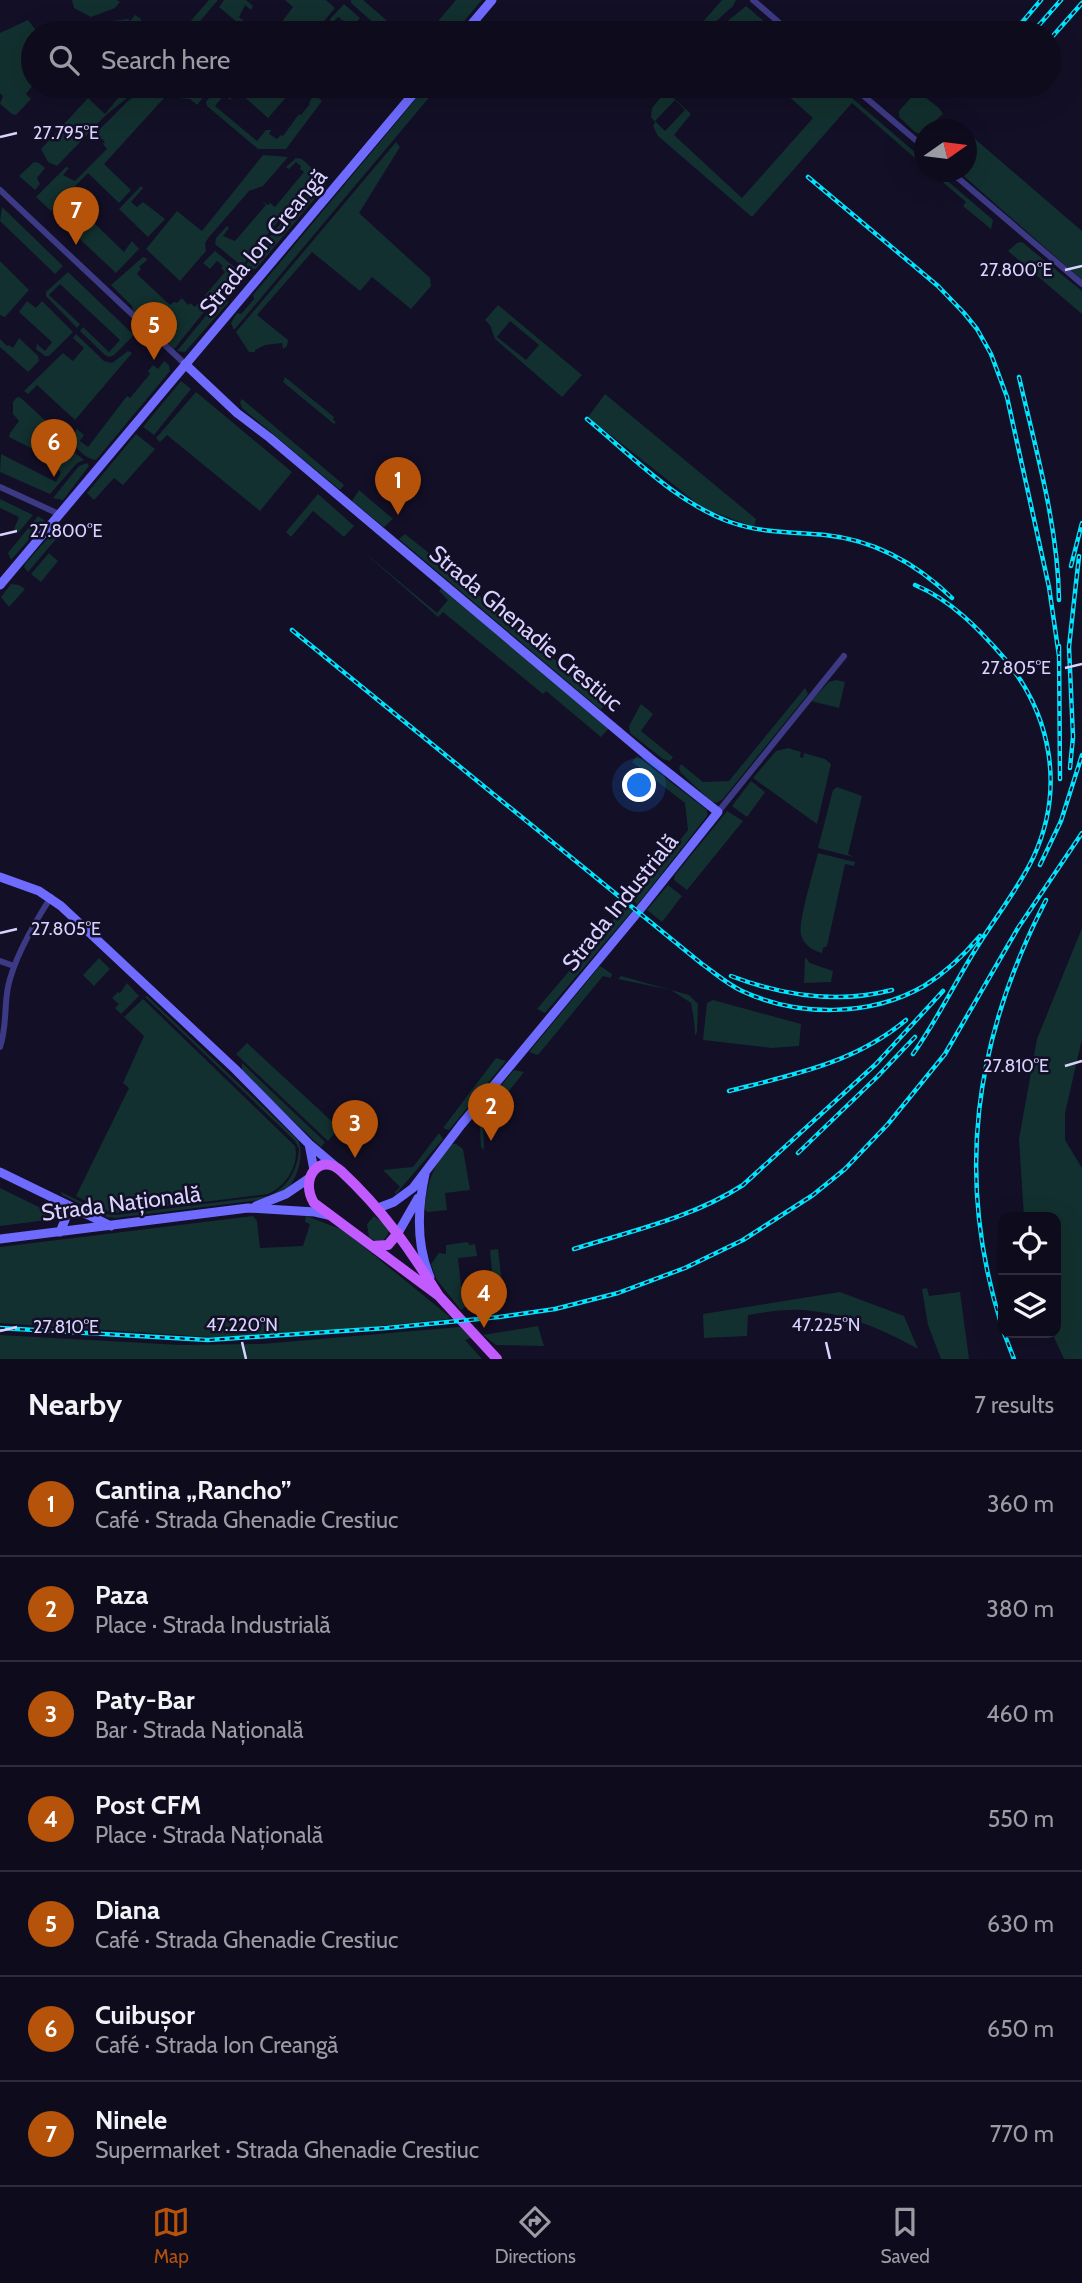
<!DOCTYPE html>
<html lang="en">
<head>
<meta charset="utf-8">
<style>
	:root { --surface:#0e0b1c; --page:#1c1929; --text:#f1f3f6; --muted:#9b9ba3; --line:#2e2b3b; --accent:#b45309 }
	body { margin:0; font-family:Cabin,sans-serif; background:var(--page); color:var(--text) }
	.controls { position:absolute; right:21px; bottom:21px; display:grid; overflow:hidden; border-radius:14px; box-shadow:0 7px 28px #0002 }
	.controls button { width:63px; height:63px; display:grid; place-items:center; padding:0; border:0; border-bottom:2px solid var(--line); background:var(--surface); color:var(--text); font:35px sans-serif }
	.compass { position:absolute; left:914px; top:119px; width:63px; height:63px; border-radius:50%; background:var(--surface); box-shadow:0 7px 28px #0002; rotate:76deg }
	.you { position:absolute; left:640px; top:786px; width:24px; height:24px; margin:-18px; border:5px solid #fff; border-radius:50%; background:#1a73e8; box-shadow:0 0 0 10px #1a73e833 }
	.badge { display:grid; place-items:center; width:46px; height:46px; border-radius:50%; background:var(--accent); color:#fff; font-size:23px; font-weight:700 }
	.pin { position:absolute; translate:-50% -58px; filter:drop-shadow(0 2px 4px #0008) }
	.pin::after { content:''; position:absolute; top:37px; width:24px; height:21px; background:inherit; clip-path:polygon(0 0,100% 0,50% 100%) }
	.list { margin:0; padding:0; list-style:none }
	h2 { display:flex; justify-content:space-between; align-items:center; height:91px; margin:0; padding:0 28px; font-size:30px }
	h2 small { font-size:23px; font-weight:400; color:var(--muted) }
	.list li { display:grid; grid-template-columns:46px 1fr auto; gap:21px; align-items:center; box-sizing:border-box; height:105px; padding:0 28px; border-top:2px solid var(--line) }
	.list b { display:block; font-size:26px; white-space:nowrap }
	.list p { margin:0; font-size:23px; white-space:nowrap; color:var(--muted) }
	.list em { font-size:23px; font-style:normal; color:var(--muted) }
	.icon { flex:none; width:38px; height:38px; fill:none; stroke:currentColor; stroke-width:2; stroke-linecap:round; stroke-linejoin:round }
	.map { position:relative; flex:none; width:1082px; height:1359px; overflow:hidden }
	.search { position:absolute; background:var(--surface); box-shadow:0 7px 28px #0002; left:21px; right:21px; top:21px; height:77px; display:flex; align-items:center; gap:18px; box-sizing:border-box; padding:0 24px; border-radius:38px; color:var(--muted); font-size:26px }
	.sheet { height:826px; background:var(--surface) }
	nav { display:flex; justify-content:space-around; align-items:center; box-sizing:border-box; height:98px; border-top:2px solid var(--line); background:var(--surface); font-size:19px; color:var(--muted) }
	nav a { display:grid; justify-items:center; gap:4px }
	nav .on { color:var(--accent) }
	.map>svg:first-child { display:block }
</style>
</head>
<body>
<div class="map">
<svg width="1082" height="1359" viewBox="0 0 1082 1359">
	<rect width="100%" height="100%" fill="#130f26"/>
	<path fill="#12302f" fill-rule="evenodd" d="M 72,0 L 117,0 L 120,2 L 115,8 L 91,17 L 74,8 Z
		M 209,0 L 218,0 L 190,33 L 180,33 Z
		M 224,0 L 246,0 L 253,6 L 251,10 L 245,5 L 239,17 L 258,33 L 250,33 L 219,7 Z
		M 285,0 L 326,0 L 335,8 L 314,33 L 294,33 L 281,23 L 293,7 Z
		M 351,0 L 363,0 L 392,25 L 384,32 L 351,3 Z
		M 456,0 L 482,0 L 454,33 L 428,33 Z
		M 722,0 L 736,0 L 733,6 L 703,33 L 693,33 Z
		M 344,4 L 360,18 L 347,33 L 342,33 L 347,27 L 342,23 L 344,21 L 338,17 L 331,24 L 330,19 Z
		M 746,6 L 778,33 L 713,33 Z
		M 135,15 L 141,19 L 141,22 L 132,33 L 92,33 L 97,23 L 128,19 L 130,21 Z
		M 28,20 L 38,33 L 33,33 L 33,85 L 26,94 L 31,99 L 16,115 L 12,114 L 0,104 L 3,96 L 0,93 L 0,33 Z
		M 107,86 L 142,86 L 106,115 L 57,166 L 48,162 L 41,149 L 88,98 L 105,114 L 119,97 Z
		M 149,86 L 171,86 L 176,90 L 180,86 L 212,86 L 197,105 L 190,99 L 165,97 L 104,164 L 131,190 L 119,203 L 88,173 L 51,211 L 36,197 L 66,167 L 69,168 L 63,175 L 75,181 L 107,149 L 103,144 L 105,142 L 96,133 L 128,101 Z
		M 222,86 L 234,95 L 230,100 L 224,95 L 215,106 L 257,141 L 266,130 L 271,130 L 269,134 L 277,139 L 281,135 L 283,136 L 299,114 L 301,115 L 310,104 L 309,103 L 312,98 L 304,91 L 300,95 L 297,92 L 306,87 L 322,101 L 286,149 L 258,149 L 207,106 L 206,102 L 218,87 Z
		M 232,86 L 296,86 L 268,118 Z
		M 777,86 L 838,86 L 924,160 L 924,166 L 852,103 L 752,217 L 658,136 L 653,126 L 655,122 L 651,117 L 652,108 L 666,91 L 691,114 L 674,135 L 742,198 L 813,118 ZM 675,100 L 685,110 L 665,131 L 655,121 Z
		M 425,88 L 432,94 L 234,330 L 231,323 L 237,313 L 241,314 L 254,299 L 253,295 Z
		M 917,91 L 939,108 L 943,114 L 920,134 L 915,132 L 899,117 L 899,111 Z
		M 967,132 L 1082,231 L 1082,280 L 959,172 L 967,172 Z
		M 396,142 L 400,147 L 359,213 L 430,278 L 431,286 L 411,309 L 372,277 L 360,291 L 312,252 L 257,315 L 288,340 L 287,346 L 283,349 L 282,343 L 265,345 L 255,350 L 255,352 L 249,352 L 236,332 Z
		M 263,155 L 288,157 L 263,186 L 249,191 L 209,237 L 205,243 L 206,251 L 180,281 L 146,249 L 177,211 L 202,231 Z
		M 296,158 L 302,159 L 317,173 L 242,266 L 215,244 L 216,238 L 227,226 L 229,228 L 223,236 L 235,241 L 266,205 L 260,200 L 268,205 L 270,203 L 275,207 L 304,172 L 300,169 L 301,166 L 296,162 L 289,169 L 286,167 Z
		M 34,162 L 39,163 L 45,168 L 37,178 L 40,184 L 35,190 L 19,176 Z
		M 931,172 L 937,172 L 993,220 L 991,229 L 963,206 L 966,202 Z
		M 321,176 L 326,185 L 256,269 L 248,270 L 244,267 Z
		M 141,186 L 143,188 L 131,202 L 137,207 L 143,202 L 165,219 L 148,237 L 119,209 Z
		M 68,198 L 124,252 L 132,241 L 139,249 L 116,273 L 53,214 Z
		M 2,207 L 63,266 L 55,274 L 0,221 Z
		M 1022,242 L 1082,291 L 1082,314 L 1008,251 L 1017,243 Z
		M 215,251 L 238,270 L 174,349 L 134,313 L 132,306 L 111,285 L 143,257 L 148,259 L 139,267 L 141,269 L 137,274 L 170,305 L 174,302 L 177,303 L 182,298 L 188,305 L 190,303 L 195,307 L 225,272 L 221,268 L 223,266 L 217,261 L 210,269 L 203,263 Z
		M 0,261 L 29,290 L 5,317 L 0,315 Z
		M 68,272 L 134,335 L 114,355 L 109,357 L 105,355 L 80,331 L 83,327 L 109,352 L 120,340 L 60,284 L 49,295 L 80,324 L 77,328 L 46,296 L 46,292 Z
		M 227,290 L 228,303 L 185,352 L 177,351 Z
		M 27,301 L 36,308 L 42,301 L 73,332 L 49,356 L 45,356 L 36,349 L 37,344 L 45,351 L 52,342 L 19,312 Z
		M 498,305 L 582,375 L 562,397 L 495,339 L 490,325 L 485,320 ZM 510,321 L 539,345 L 526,360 L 497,337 Z
		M 76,334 L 104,361 L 112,363 L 128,351 L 132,353 L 75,420 L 37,385 L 28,394 L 24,391 L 63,353 L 73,361 L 84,348 L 73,338 Z
		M 19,338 L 38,356 L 39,361 L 28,372 L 0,347 L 0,339 L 7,346 L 9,345 L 13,348 Z
		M 164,361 L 169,365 L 170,371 L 96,460 C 85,459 77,448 69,441 L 77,429 L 84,435 L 80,441 L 88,447 L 127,396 L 130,398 L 150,374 L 148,371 L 153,365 L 158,369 Z
		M 285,377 L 334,417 L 333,420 L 336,422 L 334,424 L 283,382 Z
		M 181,381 L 191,389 L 154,435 L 143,427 Z
		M 196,392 L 292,472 L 260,511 L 167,435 L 160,442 L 156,438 Z
		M 605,394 L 756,519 L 754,527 L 703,508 L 588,417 Z
		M 17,397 L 21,398 L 63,437 L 49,457 L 9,437 L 10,433 L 19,421 L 13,414 L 13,402 Z
		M 242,399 L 344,485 L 341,489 L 339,489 L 242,408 L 240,402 Z
		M 136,434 L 155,449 L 123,485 L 114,478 L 94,500 L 87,493 Z
		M 63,447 L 69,448 L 84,460 L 77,463 L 50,494 L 0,472 L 1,454 L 56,482 L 61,472 L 57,469 L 59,465 L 54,460 Z
		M 87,463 L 89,466 L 63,500 L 53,498 L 79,466 Z
		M 359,490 L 393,519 L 384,527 L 352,501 Z
		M 318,494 L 354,526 L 344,537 L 313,511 L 291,537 L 286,532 Z
		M 0,499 L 33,515 L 19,532 L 14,529 L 19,517 L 0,508 Z
		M 38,516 L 45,521 L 11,560 L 8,553 Z
		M 55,530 L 62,532 L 28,572 L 24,567 L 25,564 Z
		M 405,534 L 434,557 L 437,554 L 439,556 L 437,560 L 606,703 L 601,710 L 399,539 Z
		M 359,548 L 437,613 L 448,600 L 439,591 L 441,588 L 609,728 L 601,737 L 546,691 L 543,694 L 443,612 L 438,617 Z
		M 49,553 L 58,561 L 41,582 L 31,574 Z
		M 11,584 L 19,585 L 25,589 L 9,607 L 1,597 Z
		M 836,680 L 845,682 L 839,708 L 811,701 L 829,682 Z
		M 805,688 L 808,694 L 722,800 L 716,803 L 711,801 L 681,773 L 679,768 L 681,764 L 703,782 L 729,781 Z
		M 641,704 L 653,714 L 641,731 L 673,757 L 670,761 L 663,759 L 630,733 L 629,726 Z
		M 788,748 L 801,752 L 800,757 L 803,758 L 804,753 L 825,759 L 831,764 L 817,824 L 753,778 L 776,751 Z
		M 637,756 L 707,810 L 707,816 L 637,905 L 633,899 L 688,830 L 685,803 L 632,762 Z
		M 751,781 L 765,792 L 747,817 L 732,806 Z
		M 837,787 L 862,796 L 848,854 L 853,857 L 818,848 L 833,790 Z
		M 727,811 L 743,821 L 687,890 L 674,880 L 675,875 Z
		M 818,853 L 855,862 L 854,866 L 845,864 L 827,946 L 823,948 L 822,953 C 813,951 804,945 801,935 C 798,921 814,870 818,853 Z
		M 668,885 L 682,896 L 662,922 L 647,910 Z
		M 626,904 L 632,911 L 545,1013 L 537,1009 Z
		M 1082,928 L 1082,1039 L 1065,1113 L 1065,1140 L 1082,1168 L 1082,1359 L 1064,1359 L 1052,1333 L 1056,1333 L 1056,1217 L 1024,1217 L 1019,1139 L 1037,1039 Z
		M 805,957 L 810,963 L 833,971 L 831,982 L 804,983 Z
		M 99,958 L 110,969 L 94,986 L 83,975 Z
		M 600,966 L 612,974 L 611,978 L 603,976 L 538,1055 L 529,1052 Z
		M 621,976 L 689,995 L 698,1004 L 697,1032 L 695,1036 C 695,1023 693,1015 691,1003 L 671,990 L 618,979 Z
		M 127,983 L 139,996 L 121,1014 L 115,1008 L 119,1004 L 112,998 L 118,992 L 120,993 Z
		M 147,996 L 298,1140 C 305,1154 297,1181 285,1191 C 281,1194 274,1196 269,1199 L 115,1218 L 107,1217 L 62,1195 L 61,1192 L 106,1214 L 116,1215 L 269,1196 C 288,1187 298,1169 299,1149 L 295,1141 L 145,997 Z
		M 143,999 L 295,1146 C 300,1165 285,1187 268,1194 L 114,1213 L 106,1211 L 76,1196 L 129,1088 L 123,1083 L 144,1036 L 124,1017 Z
		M 713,1000 L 801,1024 L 799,1046 L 772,1048 L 703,1040 L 707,1003 Z
		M 247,1043 L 339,1128 L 328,1141 L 236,1054 Z
		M 496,1058 L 506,1061 L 449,1130 L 443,1128 Z
		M 242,1063 L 325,1142 L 321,1147 L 242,1072 Z
		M 514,1070 L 524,1072 L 483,1124 L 484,1150 L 481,1147 L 479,1112 Z
		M 439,1133 L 443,1139 L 396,1194 L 395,1192 L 400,1187 L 383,1170 L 413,1167 Z
		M 452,1144 L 456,1144 L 463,1149 L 470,1190 L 445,1193 L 447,1210 L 428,1212 L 425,1210 C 426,1184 434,1163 452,1144 Z
		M 0,1188 L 53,1214 L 56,1217 L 55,1219 L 0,1226 Z
		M 253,1216 L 257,1221 L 260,1248 L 303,1246 L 310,1224 L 305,1222 L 306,1216 L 343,1230 L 450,1317 L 447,1319 L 310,1333 L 209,1337 L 0,1323 L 0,1247 Z
		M 374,1216 L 386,1225 L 389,1231 C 385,1243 378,1244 369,1237 L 367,1224 Z
		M 468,1242 L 469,1245 L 475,1244 L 477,1256 L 458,1258 L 461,1286 L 493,1284 L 490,1250 L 498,1249 L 503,1293 L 476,1299 L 461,1310 L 437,1280 L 431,1264 L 439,1253 L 446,1254 L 446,1245 Z
		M 927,1288 L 929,1296 L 960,1292 L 969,1359 L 941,1359 L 928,1325 L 922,1289 Z
		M 840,1292 L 904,1316 L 918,1349 C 883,1329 844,1313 803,1310 C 785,1309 766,1312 748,1315 L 747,1336 L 704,1338 L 703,1314 Z
		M 538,1326 L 544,1346 L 496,1345 L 483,1335 Z
		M 460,1327 L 471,1338 L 465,1340 L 482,1359 L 0,1359 L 0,1335 L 181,1345 L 262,1344 Z"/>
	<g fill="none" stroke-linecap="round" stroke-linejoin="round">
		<path stroke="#3d3a85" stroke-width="6" d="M 753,0 L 791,33
			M 852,86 L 925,148
			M 951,172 L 1082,284
			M 0,190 L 185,364
			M 0,487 L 59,514
			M 718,812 L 844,656
			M 0,961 L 14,966
			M 0,1047 C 7,1027 4,1007 8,987 C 14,958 35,922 51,897"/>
		<path stroke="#6f6bff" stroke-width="9" d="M 464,33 L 492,0
			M 185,364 L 237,413 L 270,438 L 651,759 L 718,812 L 638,912 L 461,1125 L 413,1188 L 394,1202 L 378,1208
			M 0,585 L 420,86
			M 0,877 L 39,891 L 61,906 L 235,1069 L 309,1144 L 335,1166
			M 309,1144 L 314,1170
			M 0,1172 L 111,1226
			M 425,1174 C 418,1206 416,1245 430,1277
			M 256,1206 L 286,1194 L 308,1179
			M 60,1232 L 65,1220 L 61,1202
			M 398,1233 L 418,1198
			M 0,1239 L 248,1208 L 315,1212 L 328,1215"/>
		<path stroke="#c25bff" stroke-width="10" d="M 372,1246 L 388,1245 L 398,1233
			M 439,1296 C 409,1248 383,1210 341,1171 C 320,1152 299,1178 314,1203 L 439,1296 L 497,1359"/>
		<defs>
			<path id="rail" d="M 1013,33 L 1041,0
				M 1032,33 L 1061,0
				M 1052,37 L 1082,3
				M 808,177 L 938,286 L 964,313 L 977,329 L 991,354 L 1007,397 L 1049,587 L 1059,656
				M 1019,377 C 1036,451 1058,525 1059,600
				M 587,419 C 631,455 675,502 730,522 C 761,533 792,532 825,535 C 874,540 917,564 952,598
				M 1071,566 L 1082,523
				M 292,630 L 702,964 C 715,973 727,984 742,991 C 798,1017 870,1017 924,986 C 945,973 964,955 980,936
				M 1059,646 L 1060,779
				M 1070,768 L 1073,737 L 1069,647 L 1079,556
				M 1040,865 L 1061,821 L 1082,755
				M 731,976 C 781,995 838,1004 892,990
				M 913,1054 C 938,1019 956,980 979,944 C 997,915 1018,889 1033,858 C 1065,790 1052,716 1005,659 C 979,629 951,600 915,585
				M 729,1091 C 792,1075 855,1063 906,1020
				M 798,1153 L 877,1077 L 915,1037
				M 574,1249 C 631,1231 692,1218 743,1185 L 876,1064 L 943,991
				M 0,1328 L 208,1340 L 387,1328 L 499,1317 L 555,1309 L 618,1293 L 685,1268 L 743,1240 L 813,1195 L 845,1169 L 888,1124 L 945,1054 L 1018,928 L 1082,833
				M 1003,1330 C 954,1178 974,1040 1046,900
				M 1004,1333 L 1014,1359"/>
		</defs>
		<use href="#rail" stroke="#00e5ff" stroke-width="4.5"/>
		<use href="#rail" stroke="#130f26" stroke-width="2" stroke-dasharray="5" stroke-linecap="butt"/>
	</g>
	<path fill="none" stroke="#d9d4ff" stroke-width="2.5" d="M 0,137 L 17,133M 1065,270 L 1082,266M 0,535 L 17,531M 1065,668 L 1082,664M 0,933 L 17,929M 1065,1066 L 1082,1061M 0,1331 L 17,1327M 242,1342 L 246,1359M 826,1342 L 830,1359"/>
	<g text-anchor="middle" stroke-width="5" stroke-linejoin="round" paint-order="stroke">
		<g font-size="23" fill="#d9d4ff" stroke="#130f26">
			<text transform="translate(263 242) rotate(-50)" y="8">Strada Ion Creangă</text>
			<text transform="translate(526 628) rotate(40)" y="8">Strada Ghenadie Crestiuc</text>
			<text transform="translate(620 902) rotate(-51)" y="8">Strada Industrială</text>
			<text transform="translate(121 1203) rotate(-7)" y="8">Strada Națională</text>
		</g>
	</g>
	<g font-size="18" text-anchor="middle" fill="#d9d4ff" stroke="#130f26" stroke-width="5" stroke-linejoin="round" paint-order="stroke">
		<text x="66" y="139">27.795°E</text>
		<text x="1016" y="276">27.800°E</text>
		<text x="66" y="537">27.800°E</text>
		<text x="1016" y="674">27.805°E</text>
		<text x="66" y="935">27.805°E</text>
		<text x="1016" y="1072">27.810°E</text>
		<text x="242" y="1331">47.220°N</text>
		<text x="826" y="1331">47.225°N</text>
		<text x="66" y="1333">27.810°E</text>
	</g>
</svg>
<div class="controls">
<button><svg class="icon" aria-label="locate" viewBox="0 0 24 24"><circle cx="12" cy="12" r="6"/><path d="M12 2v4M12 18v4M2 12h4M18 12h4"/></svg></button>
<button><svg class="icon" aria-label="layers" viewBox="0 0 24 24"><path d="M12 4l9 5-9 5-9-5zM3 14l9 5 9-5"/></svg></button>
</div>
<svg class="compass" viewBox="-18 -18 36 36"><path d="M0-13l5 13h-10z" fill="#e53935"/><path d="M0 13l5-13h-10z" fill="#9b9ba3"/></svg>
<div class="you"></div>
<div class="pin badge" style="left:398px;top:515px">1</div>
<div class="pin badge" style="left:491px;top:1141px">2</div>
<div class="pin badge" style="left:355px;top:1158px">3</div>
<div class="pin badge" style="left:484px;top:1328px">4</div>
<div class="pin badge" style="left:154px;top:360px">5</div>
<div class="pin badge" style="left:54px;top:477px">6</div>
<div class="pin badge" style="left:76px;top:245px">7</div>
<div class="search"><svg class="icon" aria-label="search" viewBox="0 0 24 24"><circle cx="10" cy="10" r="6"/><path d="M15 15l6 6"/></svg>Search here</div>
</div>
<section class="sheet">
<h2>Nearby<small>7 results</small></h2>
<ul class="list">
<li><span class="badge">1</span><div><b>Cantina „Rancho”</b><p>Café · Strada Ghenadie Crestiuc</p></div><em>360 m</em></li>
<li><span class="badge">2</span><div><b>Paza</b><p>Place · Strada Industrială</p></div><em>380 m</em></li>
<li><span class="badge">3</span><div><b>Paty-Bar</b><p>Bar · Strada Națională</p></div><em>460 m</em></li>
<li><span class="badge">4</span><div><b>Post CFM</b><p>Place · Strada Națională</p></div><em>550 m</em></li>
<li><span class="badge">5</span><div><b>Diana</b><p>Café · Strada Ghenadie Crestiuc</p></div><em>630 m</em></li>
<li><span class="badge">6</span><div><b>Cuibușor</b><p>Café · Strada Ion Creangă</p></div><em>650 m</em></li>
<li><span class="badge">7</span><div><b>Ninele</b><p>Supermarket · Strada Ghenadie Crestiuc</p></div><em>770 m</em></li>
</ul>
</section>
<nav>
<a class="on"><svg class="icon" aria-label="map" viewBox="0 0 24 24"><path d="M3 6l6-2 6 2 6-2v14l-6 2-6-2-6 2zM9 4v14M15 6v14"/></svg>Map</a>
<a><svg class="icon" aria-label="directions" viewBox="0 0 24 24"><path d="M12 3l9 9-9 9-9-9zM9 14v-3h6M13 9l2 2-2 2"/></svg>Directions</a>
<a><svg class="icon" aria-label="saved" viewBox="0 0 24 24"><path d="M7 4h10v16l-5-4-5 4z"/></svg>Saved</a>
</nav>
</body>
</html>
